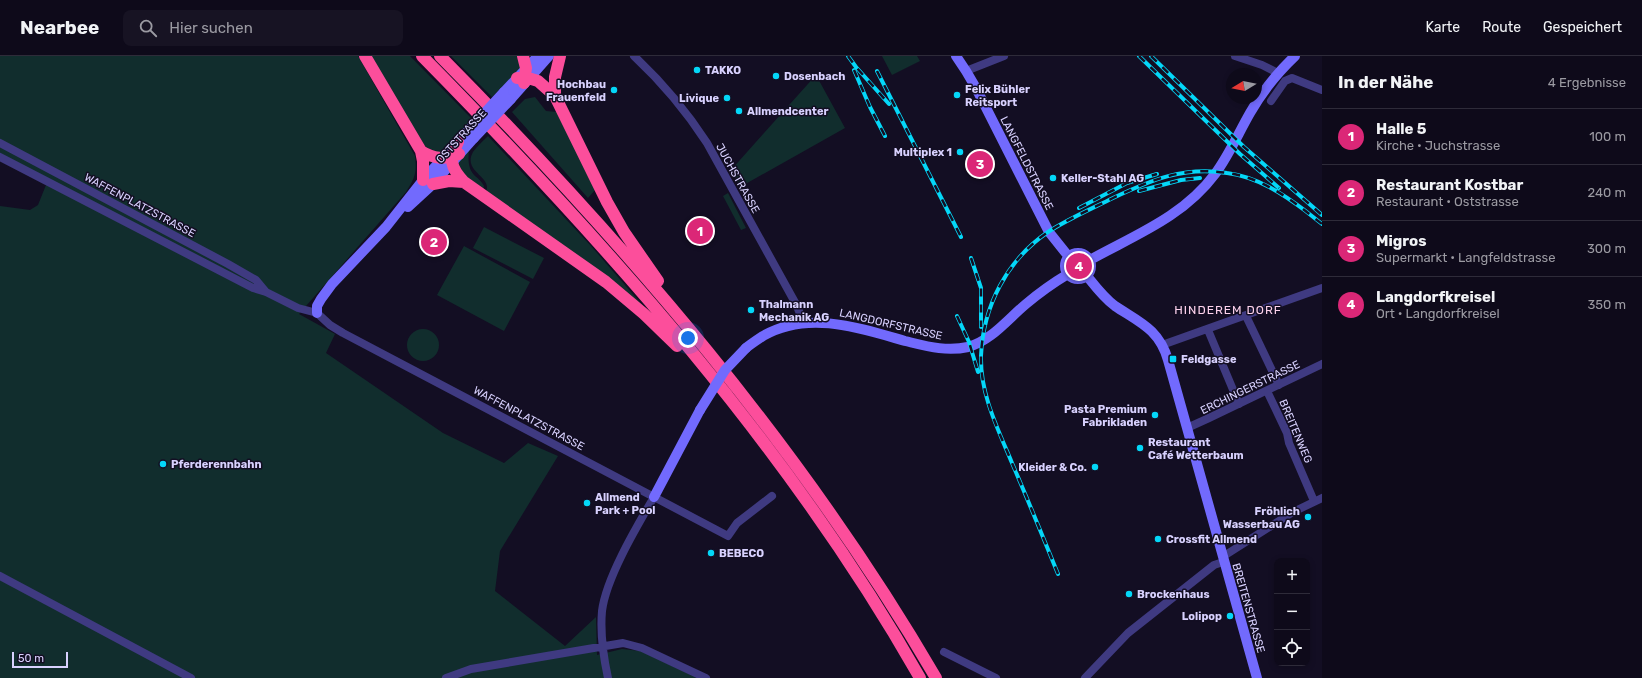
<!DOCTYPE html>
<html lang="de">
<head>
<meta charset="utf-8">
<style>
	:root { --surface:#0e0a1a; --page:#171323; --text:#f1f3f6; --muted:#9b9aa2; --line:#2e2b39; --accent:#db2777 }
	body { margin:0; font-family:Rubik,sans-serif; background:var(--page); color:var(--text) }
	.controls { position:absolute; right:12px; bottom:12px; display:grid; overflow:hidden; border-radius:8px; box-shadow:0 2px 6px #0003 }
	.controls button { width:36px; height:36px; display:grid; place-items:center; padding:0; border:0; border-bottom:1px solid var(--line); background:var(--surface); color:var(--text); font:20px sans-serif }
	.compass { position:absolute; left:1226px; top:12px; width:36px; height:36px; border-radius:50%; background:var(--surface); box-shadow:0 2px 6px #0003; rotate:260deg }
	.scale { position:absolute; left:12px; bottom:10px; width:56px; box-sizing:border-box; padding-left:4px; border:2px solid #d8d1fe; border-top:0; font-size:11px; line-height:14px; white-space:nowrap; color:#d8d1fe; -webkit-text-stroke:3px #130e23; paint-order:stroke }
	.you { position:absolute; left:688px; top:282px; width:14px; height:14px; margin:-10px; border:3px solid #fff; border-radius:50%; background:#1a73e8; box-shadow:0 0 0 6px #1a73e833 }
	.badge { display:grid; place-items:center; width:26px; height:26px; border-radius:50%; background:var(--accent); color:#fff; font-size:13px; font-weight:700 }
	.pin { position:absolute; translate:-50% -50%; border:2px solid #fff; box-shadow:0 1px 4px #0006 }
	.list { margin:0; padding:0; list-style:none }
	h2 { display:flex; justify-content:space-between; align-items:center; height:52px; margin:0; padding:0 16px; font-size:17px }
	h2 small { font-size:13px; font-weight:400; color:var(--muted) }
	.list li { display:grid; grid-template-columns:26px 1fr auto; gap:12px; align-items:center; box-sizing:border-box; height:56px; padding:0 16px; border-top:1px solid var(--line) }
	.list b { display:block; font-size:15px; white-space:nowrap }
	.list p { margin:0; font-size:13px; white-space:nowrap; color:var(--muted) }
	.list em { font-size:13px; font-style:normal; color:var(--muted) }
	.icon { flex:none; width:22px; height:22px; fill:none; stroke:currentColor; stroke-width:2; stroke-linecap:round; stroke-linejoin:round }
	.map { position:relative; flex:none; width:1322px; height:622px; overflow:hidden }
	header { display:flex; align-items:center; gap:24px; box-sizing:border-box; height:56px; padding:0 20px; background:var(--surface); border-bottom:1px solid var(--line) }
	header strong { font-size:19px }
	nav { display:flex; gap:22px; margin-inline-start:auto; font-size:14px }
	.search { width:280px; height:36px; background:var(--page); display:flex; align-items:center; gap:10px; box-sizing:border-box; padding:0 14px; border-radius:8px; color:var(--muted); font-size:15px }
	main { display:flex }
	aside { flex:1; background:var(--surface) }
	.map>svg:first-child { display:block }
</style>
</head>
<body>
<header>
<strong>Nearbee</strong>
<div class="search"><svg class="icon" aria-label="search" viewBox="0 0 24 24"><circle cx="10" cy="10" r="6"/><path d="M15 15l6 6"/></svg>Hier suchen</div>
<nav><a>Karte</a><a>Route</a><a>Gespeichert</a></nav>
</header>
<main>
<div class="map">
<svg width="1322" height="622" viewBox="0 0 1322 622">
	<rect width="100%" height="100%" fill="#130e23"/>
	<path fill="#112d2d" d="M 0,0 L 358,0 L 415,100 C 417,117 415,122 406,136 L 299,258 L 335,278 L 326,297 L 443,377 L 504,407 L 528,387 L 558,400 L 500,495 L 495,535 L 565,590 L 596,561 L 597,599 L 622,593 L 641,595 L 697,622 L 0,622 L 0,150 L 30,154 L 38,149 L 48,124 L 0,97 Z
		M 370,0 L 410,0 L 472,63 L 441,98 L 424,90 Z
		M 451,0 L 519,0 L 521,12 L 492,41 Z
		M 882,0 L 917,0 L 920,5 L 892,19 Z
		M 816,19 L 845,72 L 740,131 L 731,114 Z
		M 535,41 L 546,55 L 557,56 L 595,134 L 588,142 L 512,56 L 525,43 Z
		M 488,80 L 591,190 L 651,259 L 486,136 C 493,120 462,116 473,96 C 477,90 483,85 488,80 Z
		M 469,94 C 468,104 468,113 475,120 C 479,123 482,126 484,130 L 483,135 L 465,122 L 458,106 Z
		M 728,137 L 746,172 L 741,174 L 723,140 Z
		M 484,171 L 544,202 L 533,223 L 473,192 Z
		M 464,190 L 530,226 L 504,275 L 437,239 Z
		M407 289a16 16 0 1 1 32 0a16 16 0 1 1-32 0Z"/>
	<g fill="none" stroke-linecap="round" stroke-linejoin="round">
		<path stroke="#3f3a81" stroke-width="8" d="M 634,0 C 664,28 685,53 707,87 L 797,250 L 800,258 L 802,268
			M 1235,0 L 1262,9 L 1278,17
			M 966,15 L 1004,0
			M 1271,45 L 1285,25 L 1292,22 L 1322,34
			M 0,87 L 228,208 L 256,224 L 266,236
			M 0,101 L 253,232 L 266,236 L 298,252 L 317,257 L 330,269 L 343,277 L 728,480 L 737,467 L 772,440
			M 1246,260 L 1279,329
			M 1208,274 L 1239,348
			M 1162,289 L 1322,232
			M 1267,335 L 1287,377 L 1289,387 L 1314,445
			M 1187,372 L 1209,362 L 1322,308
			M 1222,499 L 1227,498 L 1293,456 L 1322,442
			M 0,520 L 191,622
			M 944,596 L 996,622
			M 446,622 L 471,613 L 623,587 L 642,592 L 706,622
			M 608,622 C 603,599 600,578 602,555 C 606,522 637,470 654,441
			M 1085,622 L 1128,577 L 1214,509 L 1223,506"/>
		<path stroke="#726afd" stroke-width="10" d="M 956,0 L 966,15 L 976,32 L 1049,176 L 1069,201
			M 504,36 L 538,0
			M 511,43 L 549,0
			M 408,151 L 433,128 L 474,82
			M1065 210a13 13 0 1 1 26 0a13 13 0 1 1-26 0Z
			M 1090,204 C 1135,179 1183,161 1215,118 C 1229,99 1238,78 1250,57 C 1262,36 1277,17 1295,0
			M 1087,220 C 1095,230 1104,242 1115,250 C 1139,266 1159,273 1168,304 L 1257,622
			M 317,257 L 317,250 L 321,243 L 332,228 L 386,171 L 423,124 L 467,76
			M 746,292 C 751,288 757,284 763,280 C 808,254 860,272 905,285 C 926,290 946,296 968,291 C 991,285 1008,263 1026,248 C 1039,237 1053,227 1068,218
			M 654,441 L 700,354"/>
		<path stroke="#fc4e9b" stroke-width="12" d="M 365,0 L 421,95 L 423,105 L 423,124
			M 422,0 C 607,188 789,391 920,622
			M 440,0 C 627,189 802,392 936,622
			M 523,0 L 526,12 L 524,27
			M 517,22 L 528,22 L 538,25 L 555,40 L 607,146 L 624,176 L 658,225
			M 555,40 L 555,21 L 560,0
			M 458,86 C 449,104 450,111 464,126 L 606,226 L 644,258 L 677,290
			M 421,95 C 434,103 444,104 459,98
			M 433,128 L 449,125 L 464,126"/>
		<defs>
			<path id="rail" d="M 848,0 L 856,11 L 889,48
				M 1139,0 L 1240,98 L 1279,132
				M 1151,0 L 1244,91 L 1322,159
				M 854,14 L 870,51 L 885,80
				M 877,15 L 961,181
				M 1139,135 L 1181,124 L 1200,122
				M 1079,152 L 1127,127 L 1157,118
				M 1303,153 L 1322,168
				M 971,202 L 981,232 L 981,271
				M 957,260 L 969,286 L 978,316
				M 1058,518 C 1043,481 1028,444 1012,407 C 998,373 980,338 981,300 C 983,250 1007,204 1048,176 C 1068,163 1091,153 1113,142 C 1151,124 1184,110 1227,117 C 1258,121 1283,138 1307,156"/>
		</defs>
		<use href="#rail" stroke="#04d7f8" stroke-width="4"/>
		<use href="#rail" stroke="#130e23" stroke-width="2.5" stroke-dasharray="8" stroke-linecap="butt"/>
		<path stroke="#726afd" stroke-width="10" d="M 467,76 L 504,36
			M 474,82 L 511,43
			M 700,354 L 725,314 L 746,292"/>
	</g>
	<g fill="#04d7f8" stroke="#130e23" stroke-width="1.5">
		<circle cx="697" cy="14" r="4"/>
		<circle cx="776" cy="20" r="4"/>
		<circle cx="614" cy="34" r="4"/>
		<circle cx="957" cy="39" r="4"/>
		<circle cx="727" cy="42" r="4"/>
		<circle cx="739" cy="55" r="4"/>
		<circle cx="960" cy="96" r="4"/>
		<circle cx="1053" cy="122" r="4"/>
		<circle cx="751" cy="254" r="4"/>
		<rect x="1169" y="299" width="8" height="8" rx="2"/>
		<circle cx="1155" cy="359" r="4"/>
		<circle cx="1140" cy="392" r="4"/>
		<circle cx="163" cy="408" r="4"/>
		<circle cx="1095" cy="411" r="4"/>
		<circle cx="587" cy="447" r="4"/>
		<circle cx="1308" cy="461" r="4"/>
		<circle cx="1158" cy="483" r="4"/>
		<circle cx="711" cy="497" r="4"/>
		<circle cx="1129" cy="538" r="4"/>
		<circle cx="1230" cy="560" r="4"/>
	</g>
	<g text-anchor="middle" stroke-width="3" stroke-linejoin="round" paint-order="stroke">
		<g font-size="11" font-weight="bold" fill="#d8d1fe" stroke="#130e23" text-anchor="start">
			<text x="705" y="18">TAKKO</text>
			<text x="784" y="24">Dosenbach</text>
			<text x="606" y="32" text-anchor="end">Hochbau<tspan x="606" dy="13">Frauenfeld</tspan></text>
			<text x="965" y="37">Felix Bühler<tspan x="965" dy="13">Reitsport</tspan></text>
			<text x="719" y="46" text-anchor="end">Livique</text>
			<text x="747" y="59">Allmendcenter</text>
			<text x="952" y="100" text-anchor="end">Multiplex 1</text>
			<text x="1061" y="126">Keller-Stahl AG</text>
			<text x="759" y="252">Thalmann<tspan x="759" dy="13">Mechanik AG</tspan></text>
			<text x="1181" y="307">Feldgasse</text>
			<text x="1147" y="357" text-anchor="end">Pasta Premium<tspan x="1147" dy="13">Fabrikladen</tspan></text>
			<text x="1148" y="390">Restaurant<tspan x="1148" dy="13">Café Wetterbaum</tspan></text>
			<text x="171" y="412">Pferderennbahn</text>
			<text x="1087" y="415" text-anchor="end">Kleider &amp; Co.</text>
			<text x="595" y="445">Allmend<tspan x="595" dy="13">Park + Pool</tspan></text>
			<text x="1300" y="459" text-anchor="end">Fröhlich<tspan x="1300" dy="13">Wasserbau AG</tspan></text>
			<text x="1166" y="487">Crossfit Allmend</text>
			<text x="719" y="501">BEBECO</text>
			<text x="1137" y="542">Brockenhaus</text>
			<text x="1222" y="564" text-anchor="end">Lolipop</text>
		</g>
		<g font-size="11" fill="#d8d1fe" stroke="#130e23">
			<text transform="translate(461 80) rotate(-48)" y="4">OSTSTRASSE</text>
			<text transform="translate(1027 107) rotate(63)" y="4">LANGFELDSTRASSE</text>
			<text transform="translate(738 122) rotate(61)" y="4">JUCHSTRASSE</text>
			<text transform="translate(140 149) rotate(28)" y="4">WAFFENPLATZSTRASSE</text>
			<text transform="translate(891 268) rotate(13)" y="4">LANGDORFSTRASSE</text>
			<text transform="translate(1250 331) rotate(-26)" y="4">ERCHINGERSTRASSE</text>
			<text transform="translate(529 362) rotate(28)" y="4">WAFFENPLATZSTRASSE</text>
			<text transform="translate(1296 375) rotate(67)" y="4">BREITENWEG</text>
			<text transform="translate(1249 552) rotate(74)" y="4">BREITENSTRASSE</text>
		</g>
		<g font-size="12" letter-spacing="1" fill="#fed3ed" stroke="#130e23">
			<text x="1228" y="258">HINDEREM DORF</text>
		</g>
	</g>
</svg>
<div class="controls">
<button>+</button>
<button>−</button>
<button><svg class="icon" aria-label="locate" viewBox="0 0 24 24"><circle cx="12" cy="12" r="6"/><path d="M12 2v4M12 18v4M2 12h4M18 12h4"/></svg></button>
</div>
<svg class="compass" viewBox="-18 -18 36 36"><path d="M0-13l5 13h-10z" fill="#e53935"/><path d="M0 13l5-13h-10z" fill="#9b9aa2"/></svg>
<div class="scale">50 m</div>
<div class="you"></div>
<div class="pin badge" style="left:700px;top:175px">1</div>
<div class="pin badge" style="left:434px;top:186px">2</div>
<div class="pin badge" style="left:980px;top:108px">3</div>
<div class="pin badge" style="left:1079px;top:210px">4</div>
</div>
<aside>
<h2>In der Nähe<small>4 Ergebnisse</small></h2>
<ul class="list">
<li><span class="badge">1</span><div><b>Halle 5</b><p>Kirche · Juchstrasse</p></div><em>100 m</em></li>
<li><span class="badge">2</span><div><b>Restaurant Kostbar</b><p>Restaurant · Oststrasse</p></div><em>240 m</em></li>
<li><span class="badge">3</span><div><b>Migros</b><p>Supermarkt · Langfeldstrasse</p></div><em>300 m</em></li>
<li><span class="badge">4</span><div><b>Langdorfkreisel</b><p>Ort · Langdorfkreisel</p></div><em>350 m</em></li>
</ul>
</aside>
</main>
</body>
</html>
